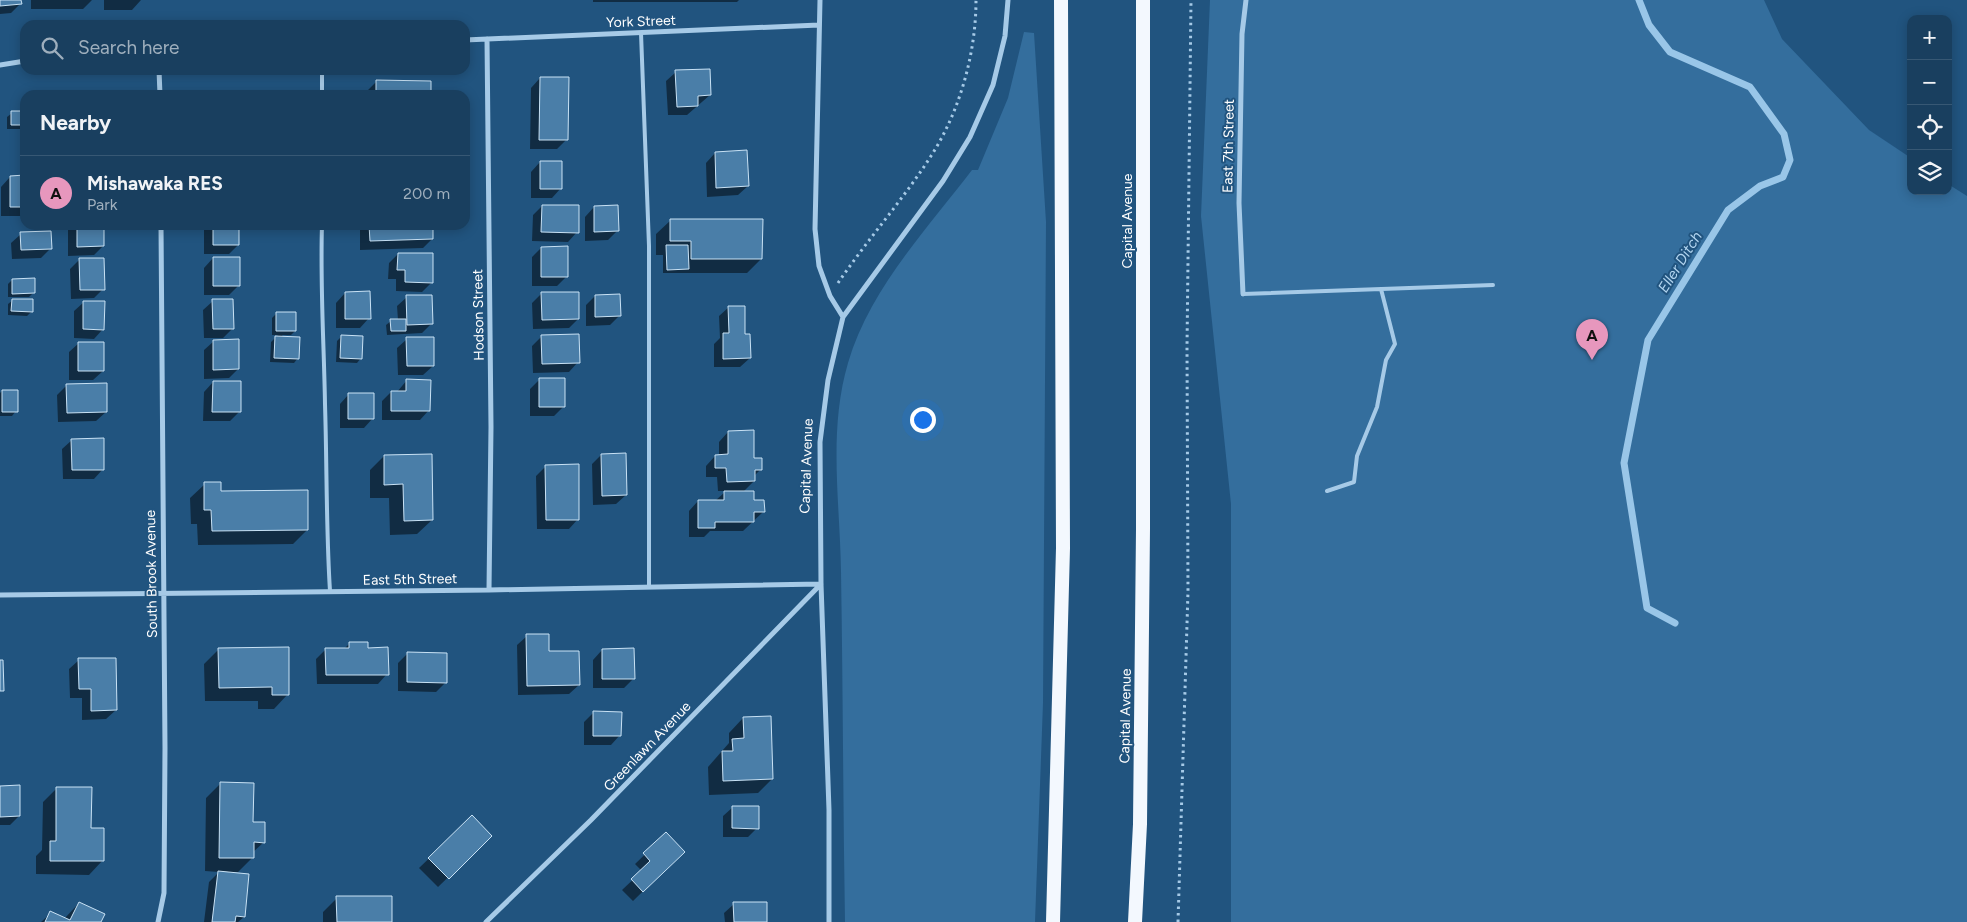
<!DOCTYPE html>
<html lang="en">
<head>
<meta charset="utf-8">
<style>
	:root { --surface:#193f5f; --page:#224665; --text:#f1f3f6; --muted:#9fafbd; --line:#375874; --accent:#e797bd }
	body { margin:0; font-family:Figtree,sans-serif; background:var(--page); color:var(--text) }
	.controls { position:absolute; right:15px; top:15px; display:grid; overflow:hidden; border-radius:10px; box-shadow:0 2px 12px #0003 }
	.controls button { width:45px; height:45px; display:grid; place-items:center; padding:0; border:0; border-bottom:1px solid var(--line); background:var(--surface); color:var(--text); font:25px sans-serif }
	.you { position:absolute; left:922px; top:419px; width:18px; height:18px; margin:-12px; border:4px solid #fff; border-radius:50%; background:#1a73e8; box-shadow:0 0 0 8px #1a73e833 }
	.badge { display:grid; place-items:center; width:32px; height:32px; border-radius:50%; background:var(--accent); color:#111; font-size:16px; font-weight:700 }
	.pin { position:absolute; translate:-50% -41px; filter:drop-shadow(0 1px 2px #0008) }
	.pin::after { content:''; position:absolute; top:26px; width:18px; height:15px; background:inherit; clip-path:polygon(0 0,100% 0,50% 100%) }
	.list { margin:0; padding:0; list-style:none }
	h2 { display:flex; justify-content:space-between; align-items:center; height:65px; margin:0; padding:0 20px; font-size:21px }
	h2 small { font-size:16px; font-weight:400; color:var(--muted) }
	.list li { display:grid; grid-template-columns:32px 1fr auto; gap:15px; align-items:center; box-sizing:border-box; height:75px; padding:0 20px; border-top:1px solid var(--line) }
	.list b { display:block; font-size:19px; white-space:nowrap }
	.list p { margin:0; font-size:16px; white-space:nowrap; color:var(--muted) }
	.list em { font-size:16px; font-style:normal; color:var(--muted) }
	.icon { flex:none; width:28px; height:28px; fill:none; stroke:currentColor; stroke-width:2; stroke-linecap:round; stroke-linejoin:round }
	.map { position:relative; flex:none; width:1967px; height:922px; overflow:hidden }
	.search { position:absolute; background:var(--surface); box-shadow:0 2px 12px #0003; left:20px; top:20px; width:450px; height:55px; display:flex; align-items:center; gap:12px; box-sizing:border-box; padding:0 18px; border-radius:15px; color:var(--muted); font-size:19px }
	.panel { position:absolute; background:var(--surface); box-shadow:0 2px 12px #0003; left:20px; top:90px; width:450px; height:140px; border-radius:15px }
	.map>svg:first-child { display:block }
</style>
</head>
<body>
<div class="map">
<svg width="1967" height="922" viewBox="0 0 1967 922">
	<rect width="100%" height="100%" fill="#21547f"/>
	<path fill="#346e9d" d="M 1210,0 L 1764,0 L 1782,39 L 1869,130 L 1911,158 L 1911,191 L 1948,191 L 1948,184 L 1967,196 L 1967,922 L 1231,922 L 1231,504 L 1201,216 Z
		M 1024,32 L 1034,33 L 1046,222 L 1043,703 L 1035,922 L 845,922 C 843,805 843,689 841,572 C 840,502 828,431 848,363 C 869,290 927,229 972,170 L 978,170 L 1008,98 Z"/>
	<path fill="#0007" d="M 0,0 L 20,0 L 20,4 L 11,13 L 0,14 Z
		M 31,0 L 92,0 L 83,9 L 31,9 Z
		M 104,0 L 141,0 L 132,10 L 104,10 Z
		M 593,0 L 739,0 L 737,2 L 593,2 Z
		M 676,72 L 710,95 L 687,115 L 668,115 L 666,81 Z
		M 540,78 L 566,140 L 557,149 L 530,149 L 531,88 Z
		M 377,81 L 430,95 L 367,95 L 367,91 Z
		M 12,113 L 25,113 L 25,129 L 7,129 L 7,117 Z
		M 715,153 L 748,186 L 738,195 L 707,197 L 706,163 Z
		M 540,162 L 561,188 L 552,198 L 531,198 L 531,172 Z
		M 10,177 L 25,177 L 25,216 L 1,216 L 1,187 Z
		M 542,206 L 577,232 L 568,242 L 532,241 L 533,215 Z
		M 594,207 L 618,230 L 608,240 L 585,241 L 585,217 Z
		M 671,220 L 761,259 L 747,273 L 663,273 L 663,255 L 656,255 L 656,234 Z
		M 70,225 L 103,225 L 103,246 L 94,255 L 68,256 L 68,228 Z
		M 205,225 L 238,225 L 238,245 L 229,254 L 204,254 L 204,227 Z
		M 360,225 L 432,225 L 432,239 L 423,248 L 360,250 Z
		M 21,234 L 51,248 L 41,258 L 12,259 L 11,243 Z
		M 541,248 L 567,276 L 557,286 L 532,286 L 532,257 Z
		M 398,254 L 432,282 L 422,292 L 396,291 L 396,279 L 388,279 L 389,263 Z
		M 213,258 L 238,286 L 229,295 L 204,295 L 204,268 Z
		M 80,259 L 103,289 L 94,298 L 71,299 L 70,269 Z
		M 12,280 L 33,293 L 29,297 L 8,297 L 8,284 Z
		M 345,293 L 369,318 L 360,328 L 336,328 L 336,303 Z
		M 542,293 L 578,319 L 569,328 L 533,329 L 532,303 Z
		M 595,296 L 619,316 L 610,325 L 586,326 L 586,305 Z
		M 407,297 L 432,323 L 422,333 L 387,335 L 386,325 L 391,321 L 398,320 L 397,306 Z
		M 13,300 L 32,311 L 27,316 L 8,315 L 8,304 Z
		M 213,301 L 233,328 L 223,338 L 204,338 L 203,310 Z
		M 84,302 L 103,329 L 94,339 L 74,338 L 74,311 Z
		M 729,307 L 750,358 L 740,367 L 714,367 L 714,344 L 720,338 L 719,316 Z
		M 276,314 L 295,331 L 291,335 L 282,335 L 298,358 L 294,363 L 270,362 L 271,342 L 278,335 L 272,335 L 272,318 Z
		M 542,336 L 578,362 L 569,372 L 533,373 L 532,346 Z
		M 341,337 L 361,358 L 357,363 L 336,362 L 337,341 Z
		M 407,339 L 433,366 L 423,375 L 398,375 L 397,348 Z
		M 214,341 L 238,369 L 229,378 L 204,379 L 204,350 Z
		M 79,343 L 103,371 L 93,380 L 69,380 L 69,352 Z
		M 540,379 L 564,406 L 554,416 L 530,416 L 530,389 Z
		M 407,380 L 429,410 L 420,420 L 382,420 L 382,401 L 391,392 L 397,392 Z
		M 213,382 L 239,412 L 230,421 L 203,421 L 204,392 Z
		M 67,385 L 106,412 L 96,421 L 58,422 L 57,395 Z
		M 2,391 L 16,411 L 12,416 L 0,416 L 0,393 Z
		M 349,394 L 373,418 L 364,428 L 340,428 L 340,404 Z
		M 728,432 L 761,469 L 754,476 L 754,481 L 743,492 L 763,512 L 743,531 L 710,531 L 704,537 L 689,537 L 689,511 L 698,501 L 715,501 L 726,491 L 718,491 L 717,477 L 706,477 L 706,466 L 715,456 L 719,456 L 719,442 Z
		M 72,440 L 103,469 L 94,479 L 63,479 L 62,449 Z
		M 601,455 L 626,495 L 616,504 L 593,505 L 592,464 Z
		M 384,456 L 432,520 L 417,534 L 390,535 L 389,498 L 370,498 L 370,470 Z
		M 546,466 L 578,519 L 569,529 L 537,529 L 536,476 Z
		M 205,484 L 220,492 L 307,530 L 293,544 L 198,545 L 197,524 L 191,524 L 190,498 Z
		M 527,636 L 579,685 L 569,694 L 518,695 L 517,645 Z
		M 350,643 L 367,649 L 387,674 L 378,684 L 317,684 L 316,659 L 326,649 L 344,649 Z
		M 219,649 L 288,694 L 274,709 L 258,709 L 258,701 L 205,701 L 204,664 Z
		M 602,650 L 634,678 L 624,688 L 593,688 L 593,660 Z
		M 408,653 L 446,682 L 436,692 L 398,691 L 398,663 Z
		M 79,660 L 116,710 L 106,719 L 82,720 L 82,698 L 70,698 L 69,669 Z
		M 594,712 L 620,735 L 611,745 L 584,745 L 584,722 Z
		M 743,718 L 772,779 L 758,793 L 709,795 L 708,767 L 729,743 L 729,733 Z
		M 220,784 L 252,823 L 264,842 L 252,853 L 252,858 L 238,872 L 232,872 L 231,874 L 248,875 L 244,917 L 238,922 L 204,922 L 209,882 L 219,872 L 205,871 L 206,798 Z
		M 0,787 L 19,816 L 10,825 L 0,825 Z
		M 57,788 L 90,829 L 103,860 L 89,875 L 36,874 L 36,856 L 42,850 L 43,802 Z
		M 733,807 L 757,828 L 748,837 L 723,837 L 723,816 Z
		M 472,817 L 491,836 L 438,887 L 419,868 Z
		M 666,834 L 683,852 L 633,901 L 622,890 L 642,871 L 635,864 Z
		M 337,898 L 391,922 L 323,922 L 323,912 Z
		M 79,903 L 100,922 L 41,922 L 51,913 L 64,919 Z
		M 734,904 L 766,922 L 725,922 L 724,913 Z"/>
	<g fill="none" stroke-linecap="round" stroke-linejoin="round">
		<path stroke="#99c6e8" stroke-width="7" d="M 1639,0 L 1649,25 L 1670,52 L 1750,87 L 1784,134 L 1790,160 L 1783,177 L 1760,186 L 1728,210 L 1648,340 L 1624,463 L 1647,608 L 1675,623"/>
	</g>
	<path fill="#4a7ea8" stroke="#c9e2f5" d="M 0,0 L 21,0 L 22,4 L 0,6 Z
		M 710,69 L 711,95 L 698,96 L 698,106 L 677,107 L 675,70 Z
		M 540,77 L 569,77 L 568,140 L 539,140 Z
		M 376,80 L 431,81 L 431,95 L 376,95 Z
		M 77,92 L 104,92 L 104,95 L 77,95 Z
		M 11,111 L 25,111 L 25,125 L 11,125 Z
		M 747,150 L 749,186 L 716,188 L 715,152 Z
		M 540,161 L 562,161 L 562,189 L 540,189 Z
		M 25,175 L 25,207 L 10,207 L 10,176 Z
		M 542,205 L 579,205 L 579,233 L 541,232 Z
		M 618,205 L 619,231 L 594,232 L 594,206 Z
		M 670,219 L 763,219 L 762,259 L 691,259 L 691,241 L 670,241 Z
		M 77,225 L 104,225 L 104,246 L 77,247 Z
		M 213,225 L 239,225 L 239,245 L 213,245 Z
		M 369,225 L 433,225 L 433,239 L 370,241 Z
		M 51,231 L 52,249 L 21,250 L 20,232 Z
		M 666,245 L 688,245 L 689,269 L 667,270 Z
		M 568,246 L 568,277 L 541,277 L 541,247 Z
		M 398,253 L 433,253 L 433,283 L 405,282 L 405,270 L 397,270 Z
		M 213,257 L 240,257 L 240,286 L 213,286 Z
		M 79,258 L 104,258 L 105,290 L 80,290 Z
		M 35,278 L 35,293 L 12,294 L 12,279 Z
		M 370,291 L 371,319 L 345,319 L 345,292 Z
		M 541,292 L 579,292 L 579,319 L 542,320 Z
		M 620,294 L 621,316 L 595,317 L 595,295 Z
		M 406,295 L 432,295 L 433,324 L 407,325 Z
		M 12,299 L 33,299 L 33,312 L 11,311 Z
		M 212,299 L 233,299 L 234,329 L 213,329 Z
		M 83,301 L 105,301 L 104,330 L 83,329 Z
		M 728,306 L 745,306 L 745,334 L 750,334 L 751,358 L 723,359 L 723,333 L 729,333 Z
		M 276,312 L 296,312 L 296,331 L 276,331 Z
		M 390,319 L 406,319 L 406,331 L 391,331 Z
		M 579,334 L 580,363 L 542,364 L 541,335 Z
		M 341,335 L 363,336 L 362,359 L 340,358 Z
		M 275,336 L 300,337 L 299,359 L 274,358 Z
		M 406,337 L 434,337 L 434,366 L 407,366 Z
		M 239,339 L 239,369 L 213,370 L 213,340 Z
		M 78,342 L 104,342 L 104,371 L 78,371 Z
		M 539,378 L 565,378 L 565,407 L 539,407 Z
		M 406,379 L 431,380 L 430,411 L 391,411 L 391,391 L 406,391 Z
		M 213,381 L 241,381 L 241,412 L 212,412 Z
		M 107,383 L 107,412 L 67,413 L 66,384 Z
		M 2,390 L 18,390 L 18,412 L 2,412 Z
		M 348,393 L 374,393 L 374,419 L 348,419 Z
		M 754,430 L 754,458 L 762,458 L 762,470 L 755,470 L 755,481 L 727,482 L 726,468 L 715,468 L 715,455 L 728,454 L 728,431 Z
		M 104,438 L 104,470 L 72,470 L 71,439 Z
		M 626,453 L 627,495 L 602,496 L 601,454 Z
		M 432,454 L 433,520 L 404,521 L 403,484 L 384,485 L 384,455 Z
		M 579,464 L 579,520 L 546,520 L 545,465 Z
		M 204,482 L 221,482 L 221,491 L 308,490 L 308,530 L 212,531 L 211,510 L 204,510 Z
		M 724,491 L 754,491 L 754,500 L 764,500 L 765,512 L 754,512 L 754,522 L 715,522 L 715,528 L 698,528 L 698,500 L 724,500 Z
		M 526,634 L 549,634 L 549,651 L 579,651 L 580,685 L 527,686 Z
		M 349,642 L 368,642 L 368,648 L 388,647 L 389,675 L 326,675 L 325,648 L 349,648 Z
		M 289,647 L 289,695 L 272,695 L 272,687 L 219,688 L 218,648 Z
		M 634,648 L 635,679 L 602,679 L 602,649 Z
		M 407,652 L 447,653 L 447,683 L 407,682 Z
		M 78,658 L 116,658 L 117,710 L 91,711 L 91,689 L 79,689 Z
		M 0,660 L 3,660 L 4,691 L 0,691 Z
		M 593,711 L 622,712 L 621,736 L 593,736 Z
		M 771,716 L 773,779 L 723,781 L 722,751 L 733,751 L 732,739 L 744,738 L 743,717 Z
		M 220,782 L 254,783 L 253,822 L 265,822 L 265,843 L 254,842 L 254,858 L 219,858 Z
		M 20,785 L 20,816 L 0,817 L 0,786 Z
		M 56,787 L 92,787 L 91,828 L 104,828 L 104,861 L 50,861 L 50,841 L 56,841 Z
		M 732,806 L 759,806 L 759,829 L 732,828 Z
		M 472,815 L 492,836 L 449,879 L 428,858 Z
		M 666,832 L 685,852 L 643,892 L 631,879 L 650,861 L 643,853 Z
		M 218,871 L 249,874 L 245,917 L 236,916 L 235,922 L 212,922 Z
		M 336,896 L 392,896 L 392,922 L 337,922 Z
		M 79,902 L 105,914 L 101,922 L 45,922 L 50,911 L 70,920 Z
		M 733,902 L 767,902 L 767,922 L 734,922 Z"/>
	<g fill="none" stroke-linecap="round" stroke-linejoin="round">
		<path stroke="#a6cae7" stroke-width="3" stroke-dasharray="2.5 4" stroke-linecap="butt" d="M 838,283 C 867,240 903,200 931,156 C 960,111 976,53 976,0
			M 1178,922 L 1188,591 L 1187,347 L 1191,0"/>
		<path stroke="#a6cae7" stroke-width="4" d="M 641,33 L 649,246 L 649,587
			M 322,70 L 322,95
			M 322,225 C 320,285 324,344 325,404 C 327,467 326,529 330,591
			M 1243,294 L 1493,285
			M 1327,491 L 1354,482 L 1357,456 L 1377,407 L 1386,360 L 1395,344 L 1381,289"/>
		<path stroke="#a6cae7" stroke-width="5" d="M 820,0 L 815,229 L 819,266 L 830,296 L 843,317
			M 487,39 L 491,427 L 489,590
			M 465,40 L 819,25
			M 0,65 L 25,61
			M 159,70 L 160,95
			M 1243,294 L 1239,203 L 1242,34 L 1246,0
			M 0,595 L 489,590 L 821,584
			M 158,922 L 164,893 L 165,748 L 161,225
			M 486,922 L 591,820 L 821,584
			M 829,922 L 829,810 L 821,584 L 820,442 L 828,380 L 843,317 L 943,181 L 970,137 L 993,85 L 1005,36 L 1008,0"/>
		<path stroke="#f3f8fe" stroke-width="14" d="M 1053,922 L 1063,548 L 1061,0
			M 1135,922 L 1140,824 L 1143,529 L 1143,0"/>
	</g>
	<g text-anchor="middle" stroke-width="4" stroke-linejoin="round" paint-order="stroke">
		<g font-size="14" fill="#fff" stroke="#21547f">
			<text transform="translate(641 21) rotate(-2)" y="5">York Street</text>
			<text transform="translate(1228 146) rotate(-89)" y="5">East 7th Street</text>
			<text transform="translate(1127 221) rotate(-90)" y="5">Capital Avenue</text>
			<text transform="translate(478 315) rotate(-91)" y="5">Hodson Street</text>
			<text transform="translate(806 466) rotate(-88)" y="5">Capital Avenue</text>
			<text transform="translate(151 574) rotate(-91)" y="5">South Brook Avenue</text>
			<text transform="translate(410 579) rotate(-1)" y="5">East 5th Street</text>
			<text transform="translate(1125 716) rotate(-89)" y="5">Capital Avenue</text>
			<text transform="translate(647 746) rotate(-46)" y="5">Greenlawn Avenue</text>
		</g>
		<g font-size="15" font-style="italic" fill="#b1d4ef" stroke="#21547f">
			<text transform="translate(1680 262) rotate(-58)" y="5">Eller Ditch</text>
		</g>
	</g>
</svg>
<div class="controls">
<button>+</button>
<button>−</button>
<button><svg class="icon" aria-label="locate" viewBox="0 0 24 24"><circle cx="12" cy="12" r="6"/><path d="M12 2v4M12 18v4M2 12h4M18 12h4"/></svg></button>
<button><svg class="icon" aria-label="layers" viewBox="0 0 24 24"><path d="M12 4l9 5-9 5-9-5zM3 14l9 5 9-5"/></svg></button>
</div>
<div class="you"></div>
<div class="pin badge" style="left:1592px;top:360px">A</div>
<div class="search"><svg class="icon" aria-label="search" viewBox="0 0 24 24"><circle cx="10" cy="10" r="6"/><path d="M15 15l6 6"/></svg>Search here</div>
<section class="panel">
<h2>Nearby<small></small></h2>
<ul class="list">
<li><span class="badge">A</span><div><b>Mishawaka RES</b><p>Park</p></div><em>200 m</em></li>
</ul>
</section>
</div>
</body>
</html>
